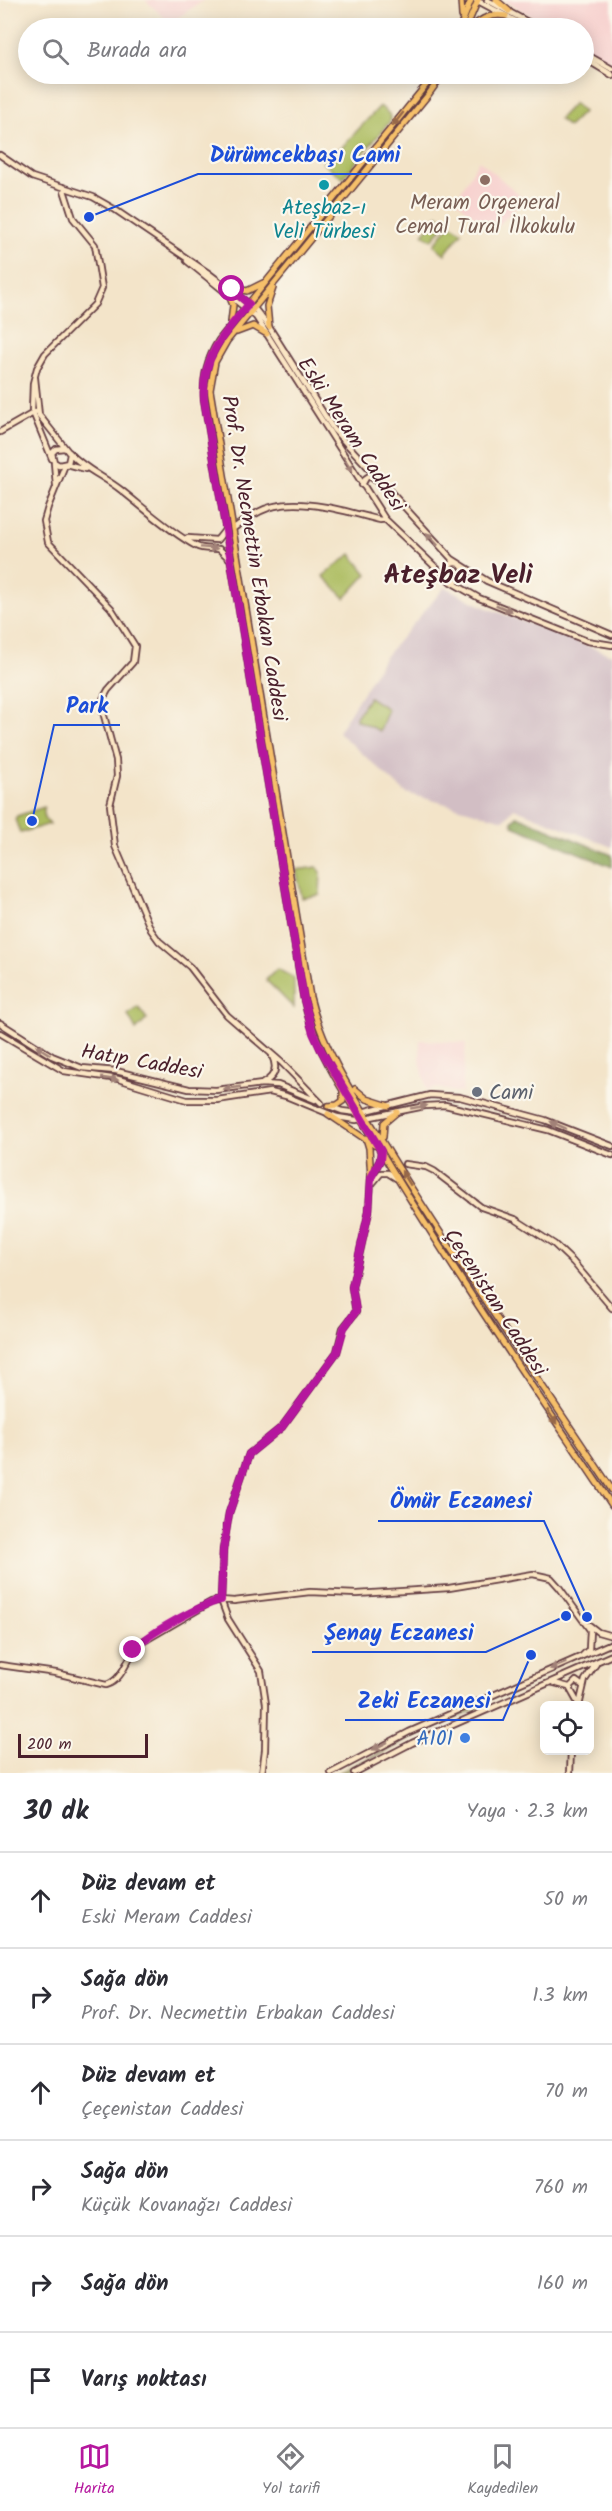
<!DOCTYPE html>
<html lang="tr">
<head>
<meta charset="utf-8">
<style>
	:root { --surface:#fff; --page:#f2f2f3; --text:#2b2b33; --muted:#7c7c81; --line:#e1e1e2; --accent:#b5179e }
	body { margin:0; font-family:Kalam,sans-serif; background:var(--page); color:var(--text) }
	.controls { position:absolute; right:18px; bottom:18px; display:grid; overflow:hidden; border-radius:9px; box-shadow:0 3px 15px #0003 }
	.controls button { width:54px; height:54px; display:grid; place-items:center; padding:0; border:0; border-bottom:2px solid var(--line); background:var(--surface); color:var(--text); font:30px sans-serif }
	.scale { position:absolute; left:18px; bottom:15px; width:130px; box-sizing:border-box; padding-left:6px; border:3px solid #4a1f2b; border-top:0; font-size:16px; line-height:21px; white-space:nowrap; color:#4a1f2b; -webkit-text-stroke:4px #fbf7ec; paint-order:stroke }
	.stop { position:absolute; width:18px; height:18px; margin:-14px; border:4px solid #b5179e; border-radius:50%; background:#fff }
	.stop.end { background:#b5179e; border-color:#fff; box-shadow:0 2px 6px #0008 }
	.list { margin:0; padding:0; list-style:none }
	h2 { display:flex; justify-content:space-between; align-items:center; height:78px; margin:0; padding:0 24px; font-size:26px }
	h2 small { font-size:20px; font-weight:400; color:var(--muted) }
	.list li { display:grid; grid-template-columns:39px 1fr auto; gap:18px; align-items:center; box-sizing:border-box; height:96px; padding:0 24px; border-top:2px solid var(--line) }
	.list b { display:block; font-size:22px; white-space:nowrap }
	.list p { margin:0; font-size:20px; white-space:nowrap; color:var(--muted) }
	.list em { font-size:20px; font-style:normal; color:var(--muted) }
	.icon { flex:none; width:33px; height:33px; fill:none; stroke:currentColor; stroke-width:2; stroke-linecap:round; stroke-linejoin:round }
	.map { position:relative; flex:none; width:612px; height:1773px; overflow:hidden }
	.search { position:absolute; background:var(--surface); box-shadow:0 3px 15px #0003; left:18px; right:18px; top:18px; height:66px; display:flex; align-items:center; gap:15px; box-sizing:border-box; padding:0 21px; border-radius:33px; color:var(--muted); font-size:22px }
	.sheet { height:654px; background:var(--surface) }
	nav { display:flex; justify-content:space-around; align-items:center; box-sizing:border-box; height:84px; border-top:2px solid var(--line); background:var(--surface); font-size:16px; color:var(--muted) }
	nav a { display:grid; justify-items:center; gap:3px }
	nav .on { color:var(--accent) }
	.map>svg:first-child { display:block }
</style>
</head>
<body>
<div class="map">
<svg width="612" height="1773" viewBox="0 0 612 1773">
	<rect width="100%" height="100%" fill="#fbf7ec"/>
	<filter id="ink" filterUnits="userSpaceOnUse"><feTurbulence type="fractalNoise" baseFrequency=".0167" numOctaves="2"/><feDisplacementMap in="SourceGraphic" scale="12" xChannelSelector="R" yChannelSelector="G"/><feConvolveMatrix kernelMatrix="1 2 1 2 8 2 1 2 1" color-interpolation-filters="sRGB"/></filter>
	<filter id="wash" filterUnits="userSpaceOnUse"><feTurbulence type="fractalNoise" baseFrequency=".008" numOctaves="4" result="noise"/><feDisplacementMap in="SourceGraphic" scale="24" xChannelSelector="R" yChannelSelector="G"/><feGaussianBlur stdDeviation="1.35" result="paint"/><feColorMatrix in="noise" values="0 0 0 0 0 0 0 0 0 0 0 0 0 0 0 0 0 1.4 0 .05"/><feComposite in="paint" operator="in"/></filter>
	<g filter="url(#wash)">
		<rect width="100%" height="100%" fill="#f3e4c9"/>
		<path fill="#f7d0ce" d="M 145,0 L 204,0 L 177,18 L 166,19 Z
			M 504,0 L 612,0 L 612,62 L 584,47 L 584,28 L 551,28 Z
			M 479,160 L 524,199 L 492,232 L 456,200 Z
			M 420,1040 L 466,1043 L 462,1093 L 438,1088 L 427,1090 L 420,1061 Z"/>
		<path fill="#d2bec4" d="M 445,587 L 482,606 L 612,655 L 612,847 L 514,808 L 504,820 L 406,793 L 338,732 L 384,658 Z"/>
		<path fill="#acbc5e" stroke="#7b6e44" stroke-width="1.5" d="M 574,103 L 583,112 L 568,127 L 559,119 Z
			M 380,106 L 389,114 L 391,120 L 343,178 L 323,163 L 325,157 L 342,147 Z
			M 438,215 L 447,222 L 432,240 L 423,234 Z
			M 450,224 L 462,232 L 445,254 L 434,245 Z
			M 351,554 L 367,574 L 345,598 L 323,576 Z
			M 369,697 L 388,709 L 380,731 L 356,720 L 356,717 Z
			M 44,807 L 44,819 L 50,824 L 20,833 L 15,819 L 17,816 Z
			M 317,867 L 321,872 L 320,895 L 302,898 L 296,870 Z
			M 277,969 L 294,978 L 294,1008 L 266,980 Z
			M 138,1007 L 147,1019 L 136,1030 L 128,1015 Z
			M 481,1704 L 482,1707 L 413,1737 L 344,1773 L 338,1773 L 413,1737 L 413,1735 Z"/>
		<path fill="#89a455" stroke="#6a6240" stroke-width="1.5" d="M 517,816 L 612,855 L 612,867 L 513,826 L 512,821 Z"/>
	</g>
	<g filter="url(#ink)">
		<g fill="none" stroke-linecap="round" stroke-linejoin="round">
			<defs>
				<path id="secondary" d="M 476,0 L 529,28
					M 487,0 L 539,28
					M 584,53 L 612,69
					M 584,58 L 612,75
					M 0,155 L 32,177 L 93,197 L 114,209 L 207,272 L 254,308 L 269,327 L 334,430 L 452,559 L 487,581 L 612,635
					M 187,261 L 256,317 L 385,519 L 451,582 L 479,598 L 509,610 L 587,641 L 612,645
					M 35,378 L 39,415 L 70,454 L 68,463 L 59,465 L 54,462 L 52,453 L 56,449 L 64,448
					M 0,432 L 35,412
					M 69,452 C 84,469 103,476 121,490 C 144,508 170,532 196,546 C 203,550 211,548 219,549 L 230,559
					M 52,459 L 32,410 L 33,383 L 37,368 L 45,354 L 95,304 L 102,288 L 95,245 L 73,218 L 63,187
					M 54,463 L 56,485
					M 66,464 L 85,469
					M 65,465 L 48,507 L 44,521 L 48,542 L 111,608 L 135,646 L 133,662 L 108,690 L 103,699 L 103,712 L 116,760 L 117,776 L 110,805 L 115,846 L 151,930 L 159,941 L 190,967 L 227,1015 L 281,1062 L 321,1103
					M 362,485 L 366,478 L 369,476 L 375,480
					M 234,528 C 246,519 260,509 275,506 C 306,499 350,512 380,520 L 385,519
					M 188,538 L 217,540 L 225,530
					M446 572a9 9 0 1 1 18 0a9 9 0 1 1-18 0Z
					M 0,1023 L 52,1056 L 82,1068 L 116,1071 L 189,1089 L 216,1090 L 262,1084 L 278,1085 L 315,1100
					M 0,1033 L 64,1071 L 118,1079 L 187,1100 L 217,1100 L 270,1092 L 286,1096 L 337,1117 L 356,1120 L 425,1106 L 445,1105 L 548,1130 L 612,1155
					M 263,1083 C 275,1077 278,1068 272,1056
					M 329,1106 L 342,1111 L 358,1113 L 430,1095 L 460,1097 L 545,1120 L 612,1146
					M 405,1164 L 426,1167 L 434,1171 L 481,1207 L 515,1219 L 554,1244 L 573,1262 L 612,1308
					M 372,1184 L 381,1173 L 388,1173 L 396,1178
					M 589,1625 L 598,1632 L 612,1636
					M 0,1665 L 56,1673 L 106,1685 C 124,1680 127,1656 139,1644 L 211,1602 L 221,1600 L 234,1601 L 310,1592 L 357,1594 L 449,1588 L 533,1574 L 551,1578 L 559,1587 L 590,1630 L 589,1649 L 582,1656
					M 554,1683 L 569,1687 L 579,1705
					M 571,1689 L 571,1686 L 576,1681 L 583,1686
					M 579,1706 L 585,1680 L 596,1664
					M 262,1773 L 265,1750 L 266,1704 L 261,1671 L 228,1619 L 221,1600 L 223,1550 L 229,1513 L 249,1454 L 282,1427 L 337,1352 L 343,1328 L 356,1312 L 352,1287 L 369,1211 L 371,1178 L 380,1160 L 381,1151
					M 331,1773 L 409,1732 L 612,1643
					M 354,1773 L 412,1743 L 612,1655
					M 570,1773 L 571,1750"/>
				<path id="primary" d="M 461,0 L 462,16
					M 496,0 L 509,11
					M 460,28 L 471,0
					M 466,28 L 478,0
					M 471,28 C 481,18 492,13 506,16
					M 435,74 L 219,340 C 207,359 203,376 204,399 L 304,1000 C 316,1057 355,1108 385,1158 C 456,1276 535,1390 612,1505
					M 443,74 L 428,95 L 227,341 L 215,362 L 210,390 L 310,997 C 324,1056 362,1108 393,1159 C 463,1271 539,1380 612,1490
					M 228,287 L 247,291 L 263,283
					M 228,293 L 233,305 L 231,322
					M 269,327 L 267,306 L 273,288
					M 237,332 L 253,326 L 267,334
					M 355,1089 L 367,1099 L 389,1106
					M 328,1106 L 337,1105 L 343,1101 L 343,1089
					M 328,1114 L 374,1145
					M 383,1137 L 384,1123 L 397,1112
					M 366,1138 L 369,1148 L 371,1178"/>
			</defs>
			<use href="#secondary" stroke="#633d43" stroke-width="8"/>
			<use href="#primary" stroke="#633d43" stroke-width="8"/>
			<use href="#secondary" stroke="#fbe6c4" stroke-width="4.5"/>
			<use href="#primary" stroke="#f6c06b" stroke-width="5"/>
		</g>
		<defs><path id="oneway-solid" d="M-6-.8H1V-3.2L6.5 0L1 3.2V.8H-6Z" transform="scale(1.5)"/></defs>
		<g fill="#976748">
			<use href="#oneway-solid" transform="translate(398 119) rotate(129)"/>
			<use href="#oneway-solid" transform="translate(406 1178) rotate(-122)"/>
			<use href="#oneway-solid" transform="translate(552 1417) rotate(56)"/>
		</g>
		<g fill="#a28278">
			<use href="#oneway-solid" transform="translate(348 464) rotate(58)"/>
			<use href="#oneway-solid" transform="translate(432 539) rotate(-133)"/>
			<use href="#oneway-solid" transform="translate(209 548) rotate(4)"/>
			<use href="#oneway-solid" transform="translate(504 608) rotate(22)"/>
			<use href="#oneway-solid" transform="translate(43 1050) rotate(-147)"/>
			<use href="#oneway-solid" transform="translate(110 1079) rotate(8)"/>
			<use href="#oneway-solid" transform="translate(232 1088) rotate(172)"/>
			<use href="#oneway-solid" transform="translate(419 1107) rotate(-10)"/>
			<use href="#oneway-solid" transform="translate(558 1125) rotate(-156)"/>
			<use href="#oneway-solid" transform="translate(558 1666) rotate(158)"/>
			<use href="#oneway-solid" transform="translate(380 1746) rotate(153)"/>
		</g>
	</g>
	<g fill="none" stroke-linecap="round" stroke-linejoin="round" filter="url(#ink)">
		<path stroke="#b5179e" stroke-width="8" d="M 133,1650 C 149,1633 198,1606 221,1600 L 223,1550 L 229,1513 L 249,1454 L 282,1427 L 337,1352 L 344,1328 L 356,1311 L 352,1287 L 354,1277 L 369,1211 L 371,1178 L 380,1160 L 381,1151 L 321,1050 L 313,1033 L 304,1000 L 204,399 C 201,358 224,333 249,304 L 228,287 L 232,289"/>
	</g>
	<circle fill="#8d6e63" stroke="#fbf7ec" stroke-width="2" cx="485" cy="180" r="6"/>
	<circle fill="#0f9aa8" stroke="#fbf7ec" stroke-width="2" cx="324" cy="185" r="6"/>
	<circle fill="#6b7280" stroke="#fbf7ec" stroke-width="2" cx="477" cy="1092" r="6"/>
	<circle fill="#3f7fe0" stroke="#fbf7ec" stroke-width="2" cx="465" cy="1738" r="6"/>
	<g text-anchor="middle" stroke-width="4.5" stroke-linejoin="round" paint-order="stroke">
		<g font-size="21" fill="#785e54" stroke="#fbf7ec">
			<text x="485" y="209">Meram Orgeneral<tspan x="485" dy="24">Cemal Tural İlkokulu</tspan></text>
		</g>
		<g font-size="21" fill="#0d838f" stroke="#fbf7ec">
			<text x="324" y="214">Ateşbaz-ı<tspan x="324" dy="24">Veli Türbesi</tspan></text>
		</g>
		<g font-size="21" fill="#4a1f2b" stroke="#fbf7ec">
			<text transform="translate(352 434) rotate(57)" y="7">Eski Meram Caddesi</text>
			<text transform="translate(255 558) rotate(81)" y="7">Prof. Dr. Necmettin Erbakan Caddesi</text>
			<text transform="translate(142 1061) rotate(10)" y="7">Hatıp Caddesi</text>
			<text transform="translate(496 1302) rotate(57)" y="7">Çeçenistan Caddesi</text>
		</g>
		<g font-size="21" fill="#5b616d" stroke="#fbf7ec" text-anchor="start">
			<text x="489" y="1099">Cami</text>
		</g>
		<g font-size="21" fill="#366cbe" stroke="#fbf7ec" text-anchor="end">
			<text x="453" y="1745">A101</text>
		</g>
		<g font-size="27" font-weight="bold" fill="#4a1f2b" stroke="#fbf7ec">
			<text x="458" y="583">Ateşbaz Veli</text>
		</g>
	</g>
	<path fill="none" stroke="#1d4ed8" stroke-width="2" d="M89 217L198 174H412M32 821L54 725H120M587 1617L544 1521H378M566 1616L486 1652H312M531 1655L503 1720H345"/>
	<g fill="#1d4ed8" stroke="#fbf7ec" stroke-width="2">
		<circle cx="89" cy="217" r="6"/>
		<circle cx="32" cy="821" r="6"/>
		<circle cx="587" cy="1617" r="6"/>
		<circle cx="566" cy="1616" r="6"/>
		<circle cx="531" cy="1655" r="6"/>
	</g>
	<g font-size="22" text-anchor="middle" font-weight="bold" fill="#1d4ed8" stroke="#fbf7ec" stroke-width="4.5" stroke-linejoin="round" paint-order="stroke">
		<text x="305" y="162">Dürümcekbaşı Cami</text>
		<text x="87" y="713">Park</text>
		<text x="461" y="1508">Ömür Eczanesi</text>
		<text x="399" y="1640">Şenay Eczanesi</text>
		<text x="424" y="1708">Zeki Eczanesi</text>
	</g>
</svg>
<div class="controls">
<button><svg class="icon" aria-label="locate" viewBox="0 0 24 24"><circle cx="12" cy="12" r="6"/><path d="M12 2v4M12 18v4M2 12h4M18 12h4"/></svg></button>
</div>
<div class="scale">200 m</div>
<div class="stop" style="left:232px;top:289px"></div>
<div class="stop end" style="left:133px;top:1650px"></div>
<div class="search"><svg class="icon" aria-label="search" viewBox="0 0 24 24"><circle cx="10" cy="10" r="6"/><path d="M15 15l6 6"/></svg>Burada ara</div>
</div>
<section class="sheet">
<h2>30 dk<small>Yaya · 2.3 km</small></h2>
<ul class="list">
<li><svg class="icon" aria-label="ahead" viewBox="0 0 24 24"><path d="M12 20V5M6 11l6-6 6 6"/></svg><div><b>Düz devam et</b><p>Eski Meram Caddesi</p></div><em>50 m</em></li>
<li><svg class="icon" aria-label="right" viewBox="0 0 24 24"><path d="M7 20v-9h11M14 6l5 5-5 5"/></svg><div><b>Sağa dön</b><p>Prof. Dr. Necmettin Erbakan Caddesi</p></div><em>1.3 km</em></li>
<li><svg class="icon" aria-label="ahead" viewBox="0 0 24 24"><path d="M12 20V5M6 11l6-6 6 6"/></svg><div><b>Düz devam et</b><p>Çeçenistan Caddesi</p></div><em>70 m</em></li>
<li><svg class="icon" aria-label="right" viewBox="0 0 24 24"><path d="M7 20v-9h11M14 6l5 5-5 5"/></svg><div><b>Sağa dön</b><p>Küçük Kovanağzı Caddesi</p></div><em>760 m</em></li>
<li><svg class="icon" aria-label="right" viewBox="0 0 24 24"><path d="M7 20v-9h11M14 6l5 5-5 5"/></svg><div><b>Sağa dön</b></div><em>160 m</em></li>
<li><svg class="icon" aria-label="arrive" viewBox="0 0 24 24"><path d="M6 21V4h12l-3 4 3 4H6"/></svg><div><b>Varış noktası</b></div></li>
</ul>
</section>
<nav>
<a class="on"><svg class="icon" aria-label="map" viewBox="0 0 24 24"><path d="M3 6l6-2 6 2 6-2v14l-6 2-6-2-6 2zM9 4v14M15 6v14"/></svg>Harita</a>
<a><svg class="icon" aria-label="directions" viewBox="0 0 24 24"><path d="M12 3l9 9-9 9-9-9zM9 14v-3h6M13 9l2 2-2 2"/></svg>Yol tarifi</a>
<a><svg class="icon" aria-label="saved" viewBox="0 0 24 24"><path d="M7 4h10v16l-5-4-5 4z"/></svg>Kaydedilen</a>
</nav>
</body>
</html>
